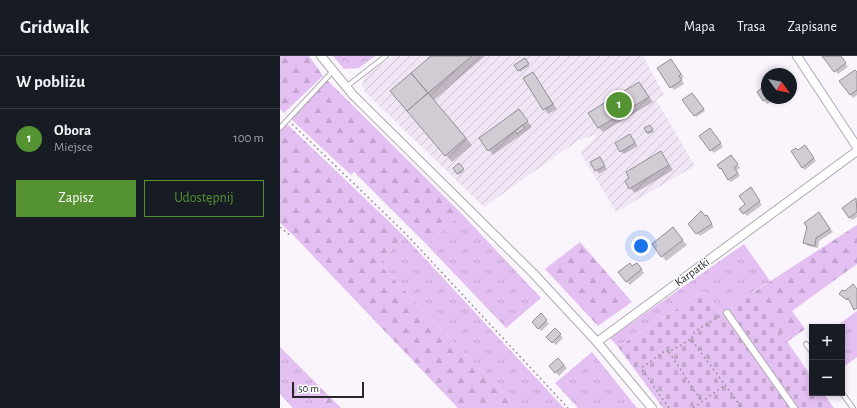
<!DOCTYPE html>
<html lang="pl">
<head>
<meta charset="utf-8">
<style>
	:root { --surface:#171b24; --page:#242831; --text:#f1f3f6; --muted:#9ea1a6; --line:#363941; --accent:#549232 }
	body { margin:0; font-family:"Alegreya Sans",sans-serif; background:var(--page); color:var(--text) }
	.controls { position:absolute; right:12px; bottom:12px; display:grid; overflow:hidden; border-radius:0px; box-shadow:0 2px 6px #0003 }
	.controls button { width:36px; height:36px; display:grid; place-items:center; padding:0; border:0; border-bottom:1px solid var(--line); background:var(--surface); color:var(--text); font:20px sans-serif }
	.compass { position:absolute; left:481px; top:12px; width:36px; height:36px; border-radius:50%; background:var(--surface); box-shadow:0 2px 6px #0003; rotate:123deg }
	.scale { position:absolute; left:12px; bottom:10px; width:72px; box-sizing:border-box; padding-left:4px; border:2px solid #282629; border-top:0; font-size:11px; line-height:14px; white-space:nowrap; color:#282629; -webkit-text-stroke:3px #fff; paint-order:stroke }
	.you { position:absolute; left:361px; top:190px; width:14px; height:14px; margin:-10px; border:3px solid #fff; border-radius:50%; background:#1a73e8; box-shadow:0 0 0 6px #1a73e833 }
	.badge { display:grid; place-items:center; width:26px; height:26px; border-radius:50%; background:var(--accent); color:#fff; font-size:13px; font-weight:700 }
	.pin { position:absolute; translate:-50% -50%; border:2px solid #fff; box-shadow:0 1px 4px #0006 }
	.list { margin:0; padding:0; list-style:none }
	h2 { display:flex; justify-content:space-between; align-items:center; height:52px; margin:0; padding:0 16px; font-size:17px }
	h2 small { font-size:13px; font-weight:400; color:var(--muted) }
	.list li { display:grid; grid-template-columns:26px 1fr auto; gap:12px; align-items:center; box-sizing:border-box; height:60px; padding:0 16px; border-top:1px solid var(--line) }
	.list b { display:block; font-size:15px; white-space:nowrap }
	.list p { margin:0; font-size:13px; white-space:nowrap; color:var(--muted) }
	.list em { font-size:13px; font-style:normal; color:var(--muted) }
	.actions { display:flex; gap:8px; padding:12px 16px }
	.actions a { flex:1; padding:9px 0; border:1px solid var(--accent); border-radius:0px; text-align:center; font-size:14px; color:var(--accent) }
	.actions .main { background:var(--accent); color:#fff }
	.map { position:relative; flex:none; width:577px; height:352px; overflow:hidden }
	header { display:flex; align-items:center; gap:24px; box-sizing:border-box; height:56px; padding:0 20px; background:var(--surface); border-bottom:1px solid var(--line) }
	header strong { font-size:19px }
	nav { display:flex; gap:22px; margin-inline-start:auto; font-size:14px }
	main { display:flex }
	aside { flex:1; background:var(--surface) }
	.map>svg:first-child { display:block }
</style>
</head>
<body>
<header>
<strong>Gridwalk</strong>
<nav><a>Mapa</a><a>Trasa</a><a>Zapisane</a></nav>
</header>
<main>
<aside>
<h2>W pobliżu<small></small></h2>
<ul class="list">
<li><span class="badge">1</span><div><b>Obora</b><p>Miejsce</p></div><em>100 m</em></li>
</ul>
<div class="actions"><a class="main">Zapisz</a><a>Udostępnij</a></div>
</aside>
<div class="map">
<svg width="577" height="352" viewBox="0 0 577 352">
	<defs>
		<pattern id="industrial-furrows" width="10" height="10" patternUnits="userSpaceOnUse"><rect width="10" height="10" fill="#f0e5f4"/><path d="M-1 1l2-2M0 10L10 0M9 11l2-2" fill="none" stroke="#cec4d1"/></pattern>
		<pattern id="grass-tufts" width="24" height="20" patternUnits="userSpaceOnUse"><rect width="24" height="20" fill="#e4c0f2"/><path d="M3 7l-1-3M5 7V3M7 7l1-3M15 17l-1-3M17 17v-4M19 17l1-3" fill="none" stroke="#c4a5d0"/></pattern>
		<pattern id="forest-firs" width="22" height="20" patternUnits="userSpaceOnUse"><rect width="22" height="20" fill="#e4c0f2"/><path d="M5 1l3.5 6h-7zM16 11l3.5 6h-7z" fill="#c4a5d0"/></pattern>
		<pattern id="cemetery-stones" width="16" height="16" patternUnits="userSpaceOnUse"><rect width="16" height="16" fill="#e4c0f2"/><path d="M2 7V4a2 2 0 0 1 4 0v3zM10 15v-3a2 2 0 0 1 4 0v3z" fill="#c4a5d0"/></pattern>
		<pattern id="park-crowns" width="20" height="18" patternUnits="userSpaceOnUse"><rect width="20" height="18" fill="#e4c0f2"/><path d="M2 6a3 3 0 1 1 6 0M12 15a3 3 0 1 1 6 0" fill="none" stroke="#c4a5d0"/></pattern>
	</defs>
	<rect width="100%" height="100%" fill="#faf4fc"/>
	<path fill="url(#industrial-furrows)" d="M 113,0 L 363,0 L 384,39 L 376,44 L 415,110 L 336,156 L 300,96 L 319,78 L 299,84 L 204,151 L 85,36 L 82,30 L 85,20 Z"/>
	<path fill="url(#grass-tufts)" d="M 181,157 L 261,242 L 226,272 L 147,189 Z
		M 124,180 L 284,352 L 237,352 L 99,208 Z
		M 464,188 L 490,225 L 440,257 L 424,235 L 338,291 L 330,282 Z
		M 577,255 L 577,301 L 562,312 L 562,271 L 555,271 Z
		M 0,291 L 49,340 L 39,352 L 13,352 L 0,338 Z
		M 312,296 L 357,352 L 298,352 L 275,327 Z"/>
	<path fill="url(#forest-firs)" d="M 0,0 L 29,0 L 43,20 L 4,57 L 0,53 Z
		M 47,24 L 181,157 L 147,189 L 74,116 L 71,119 L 11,63 Z
		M 7,68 L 124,180 L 99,208 L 237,352 L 178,352 L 14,180 L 0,167 L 0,75 Z
		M 577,169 L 577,208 L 512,255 L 525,273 L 507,286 L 472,237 Z
		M 300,186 L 352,246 L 318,270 L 265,213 Z
		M 49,340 L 61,352 L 39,352 Z"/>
	<path fill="url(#cemetery-stones)" d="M 424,235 L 440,257 L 472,236 L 532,321 L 532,337 L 543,337 L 554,352 L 383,352 L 338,291 Z"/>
	<path fill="url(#park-crowns)" d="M 53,0 L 95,0 L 79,12 L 64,13 Z"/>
	<path fill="#0003" d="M 152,0 L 205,0 L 154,44 L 192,89 L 172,106 L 111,35 Z
		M 544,0 L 560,0 L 568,11 L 558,18 Z
		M 391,4 L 404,21 L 401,23 L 404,28 L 394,34 L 378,12 Z
		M 246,5 L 249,10 L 240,16 L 235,9 Z
		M 253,17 L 277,53 L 268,58 L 245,22 Z
		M 577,17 L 577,39 L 573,42 L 561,26 Z
		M 359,27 L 373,46 L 323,76 L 318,71 Z
		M 487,29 L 487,42 L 497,42 L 498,44 L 496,46 L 494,44 L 487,48 L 478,36 Z
		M 414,39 L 425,55 L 416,61 L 404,44 Z
		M 243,59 L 252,71 L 213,99 L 209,94 Z
		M 370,70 L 374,76 L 369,78 L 367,77 Z
		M 433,77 L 443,91 L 434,97 L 431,94 Z
		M 350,79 L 358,90 L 344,98 L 341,95 Z
		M 525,90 L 536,105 L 525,114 L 522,111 L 518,95 Z
		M 381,96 L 393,114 L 355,137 L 350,132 Z
		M 451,100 L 460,112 L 456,115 L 460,120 L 451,126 L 448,123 Z
		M 319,102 L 327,113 L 319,118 L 311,106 Z
		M 179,108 L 184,115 L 179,119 L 174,112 Z
		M 473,136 L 482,149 L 467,160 L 464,157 Z
		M 576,143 L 577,161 L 572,164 L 569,161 Z
		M 539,158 L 553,176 L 539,185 L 538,192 L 528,190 L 524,187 Z
		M 427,160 L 434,171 L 420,180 L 417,177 Z
		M 393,173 L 407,189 L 386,205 L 382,200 Z
		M 353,211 L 359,211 L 364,217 L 350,229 L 339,217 Z
		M 261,259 L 269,268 L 261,275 L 253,266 Z
		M 275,273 L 283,282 L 276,289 L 267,281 Z
		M 278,303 L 287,312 L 279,320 L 270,310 Z"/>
	<path fill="#d1ccd4" stroke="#948f96" d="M 151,0 L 192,0 L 148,37 L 131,17 Z
		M 542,0 L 561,0 L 566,7 L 554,16 Z
		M 245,2 L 249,8 L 238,15 L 234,9 Z
		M 391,3 L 401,18 L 399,20 L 402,24 L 390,32 L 377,12 Z
		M 575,14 L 577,16 L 577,34 L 570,39 L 559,25 Z
		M 253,16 L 273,48 L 263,54 L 243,22 Z
		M 131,17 L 148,37 L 127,55 L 110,35 Z
		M 359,26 L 369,41 L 318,72 L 308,57 Z
		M 487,27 L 487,42 L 489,42 L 483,45 L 477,36 Z
		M 148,37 L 186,82 L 165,100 L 127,55 Z
		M 412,37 L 424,53 L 414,60 L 402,44 Z
		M 239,53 L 248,65 L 208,95 L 199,82 Z
		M 243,69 L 245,72 L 237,78 L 235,75 Z
		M 370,69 L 373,74 L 367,77 L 364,72 Z
		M 430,72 L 441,87 L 430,95 L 419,80 Z
		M 350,78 L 355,87 L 340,96 L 335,87 Z
		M 525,89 L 534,102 L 522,112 L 511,95 L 516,92 L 518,94 Z
		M 381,95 L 389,109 L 349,133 L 345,125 L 349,122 L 346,116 Z
		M 451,99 L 458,108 L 454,112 L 458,117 L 448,124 L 441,112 L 440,113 L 437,109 Z
		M 320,101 L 325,110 L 315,115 L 310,106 Z
		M 179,107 L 184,113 L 177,118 L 173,112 Z
		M 471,131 L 480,145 L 463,158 L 459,153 L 465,148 L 459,140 Z
		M 576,142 L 577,156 L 569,162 L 562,152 Z
		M 421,155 L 425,160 L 427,159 L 432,168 L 416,178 L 408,168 Z
		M 539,156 L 550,173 L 536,182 L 535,190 L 523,187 L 527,171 L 524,167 Z
		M 393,171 L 403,184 L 381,201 L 372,188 Z
		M 350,207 L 352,210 L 357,207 L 362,213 L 346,226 L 338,216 Z
		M 573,228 L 577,233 L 577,252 L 574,254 L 568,242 L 567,244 L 559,238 L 562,234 L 565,235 Z
		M 261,257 L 267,264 L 258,273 L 252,266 Z
		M 275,272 L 281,278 L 272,287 L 266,281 Z
		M 278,302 L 284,309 L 275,317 L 269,310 Z"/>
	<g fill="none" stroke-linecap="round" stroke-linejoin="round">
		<defs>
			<path id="service" d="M 66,31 L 106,0
				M 0,72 L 53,15
				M 526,288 L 532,296
				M 562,337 L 573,352"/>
			<path id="pedestrian" d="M 447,257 L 514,352"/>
			<path id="minor" d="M 41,0 L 73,39 L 253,217 L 317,286 L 372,352
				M 517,0 L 577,91
				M 317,286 L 577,95"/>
		</defs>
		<use href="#service" stroke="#b0aab2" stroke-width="6"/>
		<use href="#pedestrian" stroke="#b0aab2" stroke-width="8"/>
		<use href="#minor" stroke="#b0aab2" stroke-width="10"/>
		<path stroke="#9c989e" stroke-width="1.5" stroke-dasharray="2 3" stroke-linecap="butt" d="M 12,68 L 126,178 L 288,352
			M 0,171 L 11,180
			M 440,260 L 415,275 L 411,283 L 462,352
			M 389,296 L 422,346
			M 389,352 L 361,312 L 385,295 L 389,296 L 411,283
			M 413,352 L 445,329"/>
		<use href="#service" stroke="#fff" stroke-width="4"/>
		<use href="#pedestrian" stroke="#fff" stroke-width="6"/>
		<use href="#minor" stroke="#fff" stroke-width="8"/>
	</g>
	<g text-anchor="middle" stroke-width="3" stroke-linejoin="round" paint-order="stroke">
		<g font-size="12" fill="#282629" stroke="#fff">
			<text transform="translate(412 216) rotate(-36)" y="4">Karpatki</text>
		</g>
	</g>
</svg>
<div class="controls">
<button>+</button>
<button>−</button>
</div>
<svg class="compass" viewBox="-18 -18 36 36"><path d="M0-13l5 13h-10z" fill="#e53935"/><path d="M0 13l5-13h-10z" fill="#9ea1a6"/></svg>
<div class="scale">50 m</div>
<div class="you"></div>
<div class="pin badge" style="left:339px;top:49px">1</div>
</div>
</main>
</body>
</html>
